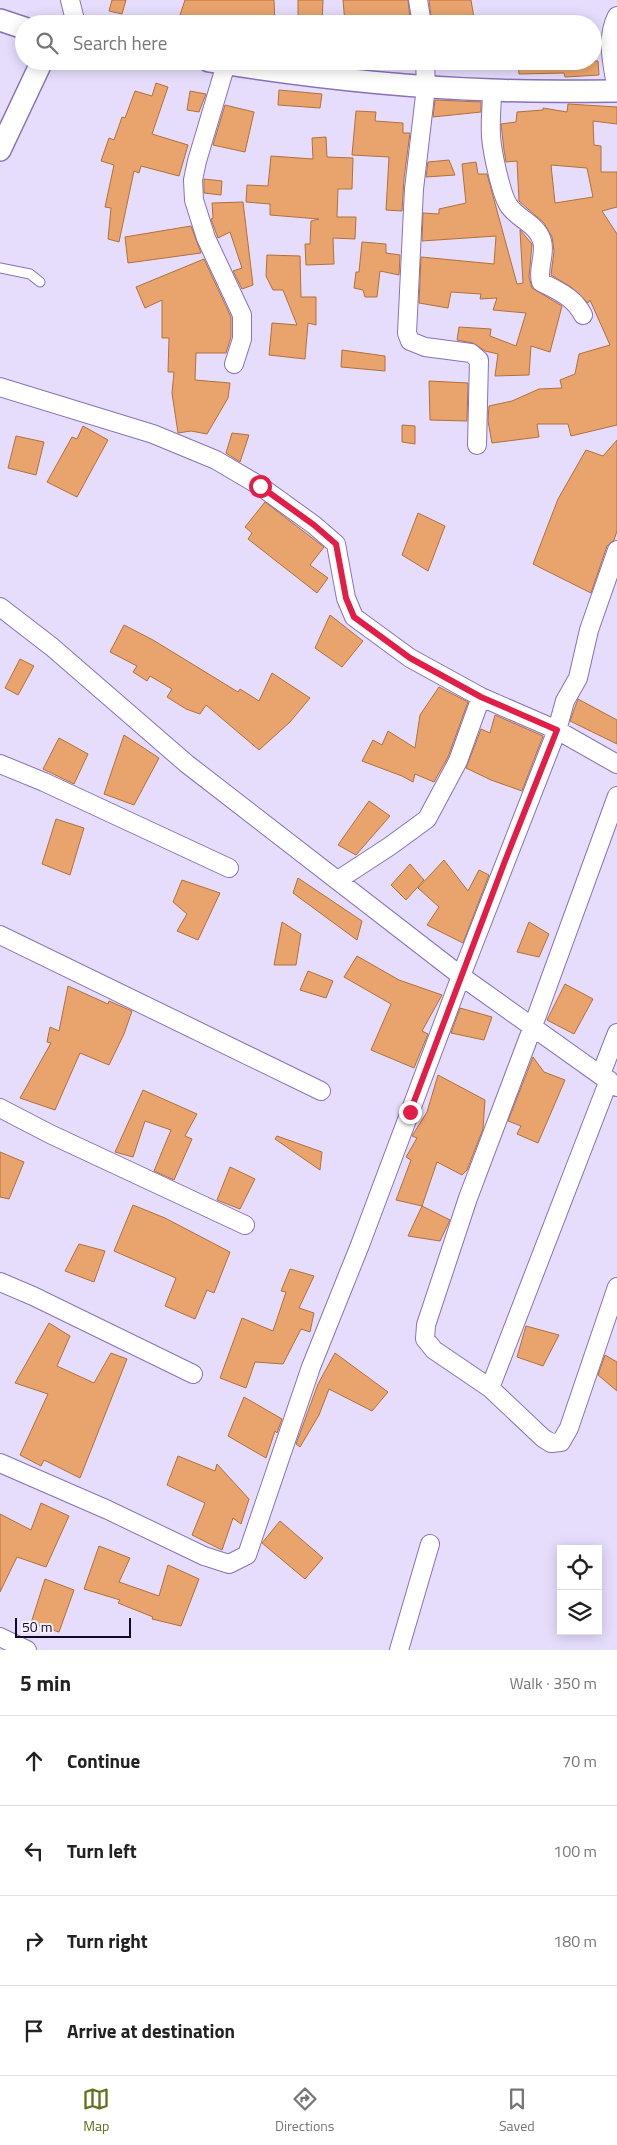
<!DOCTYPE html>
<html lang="en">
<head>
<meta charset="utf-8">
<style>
	:root { --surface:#fff; --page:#f6f6f6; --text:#222; --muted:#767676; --line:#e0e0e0; --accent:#63701c }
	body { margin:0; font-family:"Titillium Web",sans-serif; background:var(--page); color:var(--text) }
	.controls { position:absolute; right:15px; bottom:15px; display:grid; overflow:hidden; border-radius:0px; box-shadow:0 2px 12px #0003 }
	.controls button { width:45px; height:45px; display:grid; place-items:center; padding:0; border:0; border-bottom:1px solid var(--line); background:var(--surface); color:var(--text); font:25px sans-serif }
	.scale { position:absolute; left:15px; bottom:12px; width:116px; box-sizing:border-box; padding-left:5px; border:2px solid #120823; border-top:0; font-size:14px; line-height:18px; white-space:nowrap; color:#120823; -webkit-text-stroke:4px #f2eefd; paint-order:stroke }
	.stop { position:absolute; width:15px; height:15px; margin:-11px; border:4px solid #e11d48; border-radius:50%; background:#fff }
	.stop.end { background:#e11d48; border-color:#fff; box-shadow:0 1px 5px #0008 }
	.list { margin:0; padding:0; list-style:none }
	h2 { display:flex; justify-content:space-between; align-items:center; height:65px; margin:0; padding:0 20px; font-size:21px }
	h2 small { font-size:16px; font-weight:400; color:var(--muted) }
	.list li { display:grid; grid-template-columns:32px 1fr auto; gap:15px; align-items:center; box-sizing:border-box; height:90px; padding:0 20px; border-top:1px solid var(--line) }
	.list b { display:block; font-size:19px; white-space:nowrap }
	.list em { font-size:16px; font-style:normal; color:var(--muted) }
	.icon { flex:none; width:28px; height:28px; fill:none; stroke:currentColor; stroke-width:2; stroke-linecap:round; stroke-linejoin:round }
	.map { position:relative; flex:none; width:617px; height:1650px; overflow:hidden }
	.search { position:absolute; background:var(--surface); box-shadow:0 2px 12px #0003; left:15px; right:15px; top:15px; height:55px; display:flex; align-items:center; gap:12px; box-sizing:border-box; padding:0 18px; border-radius:28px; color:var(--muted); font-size:19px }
	.sheet { height:425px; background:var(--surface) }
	nav { display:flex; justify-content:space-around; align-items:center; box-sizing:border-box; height:70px; border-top:1px solid var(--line); background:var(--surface); font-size:14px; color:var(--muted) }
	nav a { display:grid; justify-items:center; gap:2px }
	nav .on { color:var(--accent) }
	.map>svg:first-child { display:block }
</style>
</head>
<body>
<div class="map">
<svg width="617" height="1650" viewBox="0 0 617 1650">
	<rect width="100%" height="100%" fill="#e6ddfd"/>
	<path fill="#e9a46d" stroke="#b17039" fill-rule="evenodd" d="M 112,0 L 126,0 L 122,14 L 109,11 Z
		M 185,0 L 274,0 L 275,24 L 177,24 Z
		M 298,0 L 323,0 L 322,24 L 298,24 Z
		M 343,0 L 408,0 L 410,19 L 345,24 Z
		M 429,0 L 471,0 L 475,24 L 432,24 Z
		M 518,61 L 598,61 L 599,75 L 565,77 L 564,73 L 519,74 Z
		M 156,83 L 168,87 L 152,134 L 188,145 L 179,176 L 141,166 L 139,173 L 134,171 L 119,242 L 108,239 L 111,208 L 105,207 L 114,165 L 101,161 L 109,138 L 114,140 L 122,117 L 125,118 L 135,91 L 152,96 Z
		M 279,90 L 322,94 L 320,108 L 278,105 Z
		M 190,91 L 206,94 L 199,112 L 187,110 Z
		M 435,100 L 481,102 L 481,112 L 433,117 Z
		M 568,104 L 617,107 L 617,124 L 593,121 L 594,145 L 601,146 L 601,172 L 617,172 L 617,207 L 602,211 L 617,234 L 617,425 L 571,436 L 568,424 L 537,424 L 539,437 L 492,443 L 488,421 L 489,406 L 512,401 L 539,389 L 562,388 L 560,380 L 575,374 L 579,354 L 610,345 L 590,300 L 588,303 L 571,287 L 551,275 L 554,251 L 552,237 L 544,223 L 519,201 L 517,161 L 506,162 L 504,150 L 501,124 L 516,122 L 517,112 L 543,110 L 543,108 L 567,112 ZM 551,165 L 587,168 L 593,197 L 555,203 Z
		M 225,105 L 254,112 L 245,152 L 213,145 Z
		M 356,111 L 376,112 L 375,121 L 403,123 L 403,133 L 410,133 L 404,178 L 402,211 L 386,210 L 389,157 L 352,155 Z
		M 326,137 L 327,157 L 353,158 L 352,189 L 338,189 L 337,217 L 356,217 L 355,239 L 333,238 L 334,264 L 306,265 L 305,244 L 310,244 L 311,221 L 319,219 L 270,215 L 270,204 L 246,202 L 247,185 L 268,186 L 271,156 L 313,159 L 312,138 Z
		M 449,160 L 455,175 L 426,177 L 428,162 Z
		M 476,162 L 478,174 L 487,174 L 517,284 L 523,283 L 520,230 L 532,244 L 529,277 L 532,288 L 562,306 L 550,352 L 531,346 L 529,375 L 495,376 L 498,354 L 485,351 L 473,343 L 457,340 L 459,327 L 491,329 L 490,336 L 516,346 L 526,313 L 493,310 L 497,298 L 480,299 L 481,294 L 451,292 L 448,308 L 419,303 L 421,257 L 494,264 L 496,236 L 422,241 L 423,213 L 439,214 L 439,209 L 466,203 L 462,164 Z
		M 204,179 L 222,181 L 221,195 L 204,193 Z
		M 243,202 L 253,285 L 242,289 L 233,271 L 242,268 L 230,232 L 218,238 L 211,219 L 213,218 L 212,203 Z
		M 191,226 L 201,253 L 128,263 L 125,237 Z
		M 362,242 L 386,244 L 386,253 L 400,255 L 399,275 L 380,271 L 377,297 L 365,297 L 363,290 L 354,288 L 356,272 L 359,272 Z
		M 267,255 L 300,256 L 301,297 L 316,297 L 316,325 L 308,323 L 305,359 L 269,355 L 272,323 L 297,325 L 283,290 L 273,290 L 266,276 Z
		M 204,259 L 231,317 L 231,337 L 226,353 L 196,353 L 195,380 L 230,383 L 228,398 L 207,434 L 191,431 L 178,433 L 172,393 L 174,372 L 168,372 L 169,338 L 162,338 L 162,300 L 145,308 L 136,287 Z
		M 342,350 L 385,356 L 385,371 L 341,367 Z
		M 429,381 L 468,383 L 467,421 L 430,420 Z
		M 402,425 L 415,426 L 415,444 L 402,442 Z
		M 83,426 L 108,440 L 77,497 L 47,482 L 72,437 L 77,439 Z
		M 232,433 L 249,435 L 240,462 L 226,453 Z
		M 16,436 L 44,442 L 36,475 L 8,468 Z
		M 617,440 L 617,531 L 614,540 L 607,546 L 591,593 L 533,564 L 558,499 L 586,450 L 603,456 Z
		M 265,502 L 324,547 L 310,565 L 328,578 L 317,593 L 248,539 L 252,533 L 245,527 Z
		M 418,513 L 445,526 L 428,571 L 402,555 Z
		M 330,615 L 363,641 L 342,667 L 315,648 Z
		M 124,625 L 153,640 L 238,692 L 240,689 L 259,701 L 272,673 L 310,698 L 290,722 L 259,750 L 206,705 L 200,714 L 186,709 L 167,697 L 172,689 L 150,676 L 147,681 L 133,672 L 137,666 L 110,652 Z
		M 20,659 L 34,666 L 18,695 L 5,688 Z
		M 439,687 L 468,702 L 448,757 L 434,782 L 415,774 L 413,782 L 402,776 L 362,761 L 373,740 L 382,745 L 388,731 L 415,748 L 420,715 Z
		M 578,699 L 617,720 L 617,744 L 570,721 Z
		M 495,715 L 543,736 L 522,791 L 491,780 L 466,768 L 481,729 L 490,733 Z
		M 124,735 L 159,758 L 134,805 L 104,794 Z
		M 59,738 L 88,754 L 74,784 L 43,769 Z
		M 369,801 L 390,816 L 356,855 L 338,845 Z
		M 56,819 L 84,828 L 70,875 L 42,864 Z
		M 444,860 L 468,891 L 479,870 L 489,875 L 463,943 L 427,925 L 439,907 L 418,888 Z
		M 410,864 L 424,880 L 406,900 L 391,885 Z
		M 298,878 L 362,921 L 357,940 L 293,893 Z
		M 182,880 L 220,893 L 198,940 L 177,931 L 187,914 L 173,902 Z
		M 282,922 L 301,934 L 296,965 L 274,965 Z
		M 529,922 L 549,934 L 539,957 L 517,952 Z
		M 357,956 L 399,980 L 442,995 L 422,1031 L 428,1034 L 414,1068 L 371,1050 L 391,1004 L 344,977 Z
		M 308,971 L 333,981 L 326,998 L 300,990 Z
		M 565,984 L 593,999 L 574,1034 L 547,1020 Z
		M 68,986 L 108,1004 L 109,1001 L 132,1011 L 124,1034 L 109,1065 L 80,1053 L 55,1110 L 20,1098 L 51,1043 L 47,1042 L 50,1027 L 59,1031 Z
		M 460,1008 L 492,1017 L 484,1040 L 451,1033 Z
		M 533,1057 L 544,1072 L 565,1080 L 538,1143 L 517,1134 L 521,1126 L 508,1121 Z
		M 438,1075 L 485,1100 L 483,1129 L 467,1170 L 462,1175 L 437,1162 L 422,1206 L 396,1200 L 411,1160 L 406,1157 L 417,1138 L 412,1136 L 427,1112 Z
		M 143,1090 L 197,1114 L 185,1136 L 192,1139 L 174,1180 L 154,1171 L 171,1130 L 145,1121 L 133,1157 L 115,1152 Z
		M 277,1136 L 322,1152 L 320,1170 L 275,1139 Z
		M 0,1152 L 24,1162 L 9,1199 L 0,1197 Z
		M 230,1167 L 255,1179 L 240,1209 L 217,1200 Z
		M 133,1205 L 165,1218 L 230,1252 L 214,1293 L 207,1290 L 195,1319 L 165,1306 L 176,1278 L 114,1251 Z
		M 422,1206 L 450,1220 L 440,1241 L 408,1236 Z
		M 79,1244 L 105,1251 L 94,1282 L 65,1271 Z
		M 290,1269 L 314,1276 L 299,1308 L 314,1313 L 310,1332 L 301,1329 L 283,1364 L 255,1362 L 246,1388 L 220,1378 L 242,1318 L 273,1331 L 286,1292 L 281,1291 Z
		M 49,1323 L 70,1336 L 57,1366 L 94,1383 L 111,1353 L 127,1359 L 80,1478 L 44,1460 L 41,1466 L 20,1455 L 48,1394 L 15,1383 Z
		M 526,1326 L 559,1335 L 543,1366 L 517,1357 Z
		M 335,1353 L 388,1392 L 372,1411 L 329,1389 L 319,1415 L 300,1447 L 296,1444 L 318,1384 Z
		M 605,1355 L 617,1362 L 617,1391 L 598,1375 Z
		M 244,1397 L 282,1419 L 277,1433 L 275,1431 L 266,1458 L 228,1436 Z
		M 178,1456 L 215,1471 L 217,1464 L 249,1499 L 241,1524 L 233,1518 L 222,1550 L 192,1535 L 205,1503 L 167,1485 Z
		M 41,1503 L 69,1516 L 46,1567 L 17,1557 L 0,1592 L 0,1514 L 31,1530 Z
		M 280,1521 L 323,1558 L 305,1579 L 262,1543 Z
		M 99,1546 L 130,1558 L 119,1582 L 159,1596 L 168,1565 L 199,1579 L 181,1626 L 152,1619 L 153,1617 L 118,1603 L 120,1600 L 84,1589 Z
		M 45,1579 L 74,1590 L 59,1632 L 31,1623 Z"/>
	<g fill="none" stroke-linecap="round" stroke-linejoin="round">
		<defs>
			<path id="service" d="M 0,268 L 30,274 L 40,282"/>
			<path id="minor" d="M 70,0 L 76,24
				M 418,0 L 422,24
				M 425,61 L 426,87 L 414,189 L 407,333 L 410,341 L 425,347 L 471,353 L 479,360 L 477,445
				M 226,64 L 197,161 L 193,180 L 194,200 L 206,238 L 242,315 L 242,339 L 234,364
				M 492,90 C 492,105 490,121 491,136 C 492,151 501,195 509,206 C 519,220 537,224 542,241 C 546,254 537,269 541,282 C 558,291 574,297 583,315
				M 617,91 C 613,66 605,39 617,16
				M 0,387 L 153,434 L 216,460 L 260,486 L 314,525 L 336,544 L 346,598 L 354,617 L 410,658 L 481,697 L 557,730 L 617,764
				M 0,607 L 52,647 L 187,764 L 461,976 L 617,1087
				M 0,764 L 44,782 L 229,868
				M 617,796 L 533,1026 L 468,1198 L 426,1325 L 425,1339 L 434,1350 L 490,1388 L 543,1438 L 551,1443 L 561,1442 L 569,1428 L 617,1287
				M 338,880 L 390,846 L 427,819 L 458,761 L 481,697
				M 0,935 L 321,1091
				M 601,1074 L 617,1033
				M 0,1108 L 50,1134 L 245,1225
				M 0,1282 L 33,1296 L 193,1374
				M 490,1388 L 609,1080
				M 0,1463 L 108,1510 L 204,1556 L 229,1564 L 247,1555 L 311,1367 L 360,1245 L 461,976 L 557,730 L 565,701 L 578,678 L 589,630 L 617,550
				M 0,1637 L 27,1650
				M 399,1650 L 430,1544"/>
			<path id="tertiary" d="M 0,20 L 24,28
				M 209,61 C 302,76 397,87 492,90 C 533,92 575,91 617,91
				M 0,150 L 42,61"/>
		</defs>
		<use href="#service" stroke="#8971b8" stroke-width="11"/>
		<use href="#minor" stroke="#8971b8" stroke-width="20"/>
		<use href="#tertiary" stroke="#8971b8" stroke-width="24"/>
		<use href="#service" stroke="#fff" stroke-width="9"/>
		<use href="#minor" stroke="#fff" stroke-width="18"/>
		<use href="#tertiary" stroke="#fff" stroke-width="21"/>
	</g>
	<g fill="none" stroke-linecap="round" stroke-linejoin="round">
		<path stroke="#e11d48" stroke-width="6" d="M 260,486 L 314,525 L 336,544 L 346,598 L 354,617 L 410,658 L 481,697 L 557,730 L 505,861 L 410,1112"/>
	</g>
</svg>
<div class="controls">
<button><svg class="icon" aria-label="locate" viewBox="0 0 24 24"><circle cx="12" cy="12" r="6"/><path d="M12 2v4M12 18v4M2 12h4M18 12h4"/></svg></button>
<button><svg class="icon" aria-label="layers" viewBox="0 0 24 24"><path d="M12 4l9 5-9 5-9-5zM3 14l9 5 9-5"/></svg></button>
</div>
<div class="scale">50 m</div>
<div class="stop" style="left:260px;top:486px"></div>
<div class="stop end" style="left:410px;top:1112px"></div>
<div class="search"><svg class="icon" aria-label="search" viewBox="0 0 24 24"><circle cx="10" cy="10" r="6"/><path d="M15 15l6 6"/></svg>Search here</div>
</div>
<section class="sheet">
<h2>5 min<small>Walk · 350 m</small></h2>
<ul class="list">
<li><svg class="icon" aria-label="ahead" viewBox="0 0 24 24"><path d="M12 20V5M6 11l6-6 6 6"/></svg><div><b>Continue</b></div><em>70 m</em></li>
<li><svg class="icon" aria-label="left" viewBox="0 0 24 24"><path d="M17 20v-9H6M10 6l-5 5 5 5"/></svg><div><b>Turn left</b></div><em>100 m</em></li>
<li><svg class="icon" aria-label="right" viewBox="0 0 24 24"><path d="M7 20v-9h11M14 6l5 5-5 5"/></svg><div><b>Turn right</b></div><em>180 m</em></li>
<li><svg class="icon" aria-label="arrive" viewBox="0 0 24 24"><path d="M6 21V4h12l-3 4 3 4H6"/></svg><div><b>Arrive at destination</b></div></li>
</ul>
</section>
<nav>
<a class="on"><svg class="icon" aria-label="map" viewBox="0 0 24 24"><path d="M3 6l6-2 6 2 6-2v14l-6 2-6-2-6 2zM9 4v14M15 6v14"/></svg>Map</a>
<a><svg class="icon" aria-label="directions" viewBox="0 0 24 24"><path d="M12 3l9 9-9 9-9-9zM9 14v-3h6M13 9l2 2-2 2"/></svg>Directions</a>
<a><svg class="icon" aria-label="saved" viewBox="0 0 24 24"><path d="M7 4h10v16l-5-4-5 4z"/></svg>Saved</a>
</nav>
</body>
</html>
